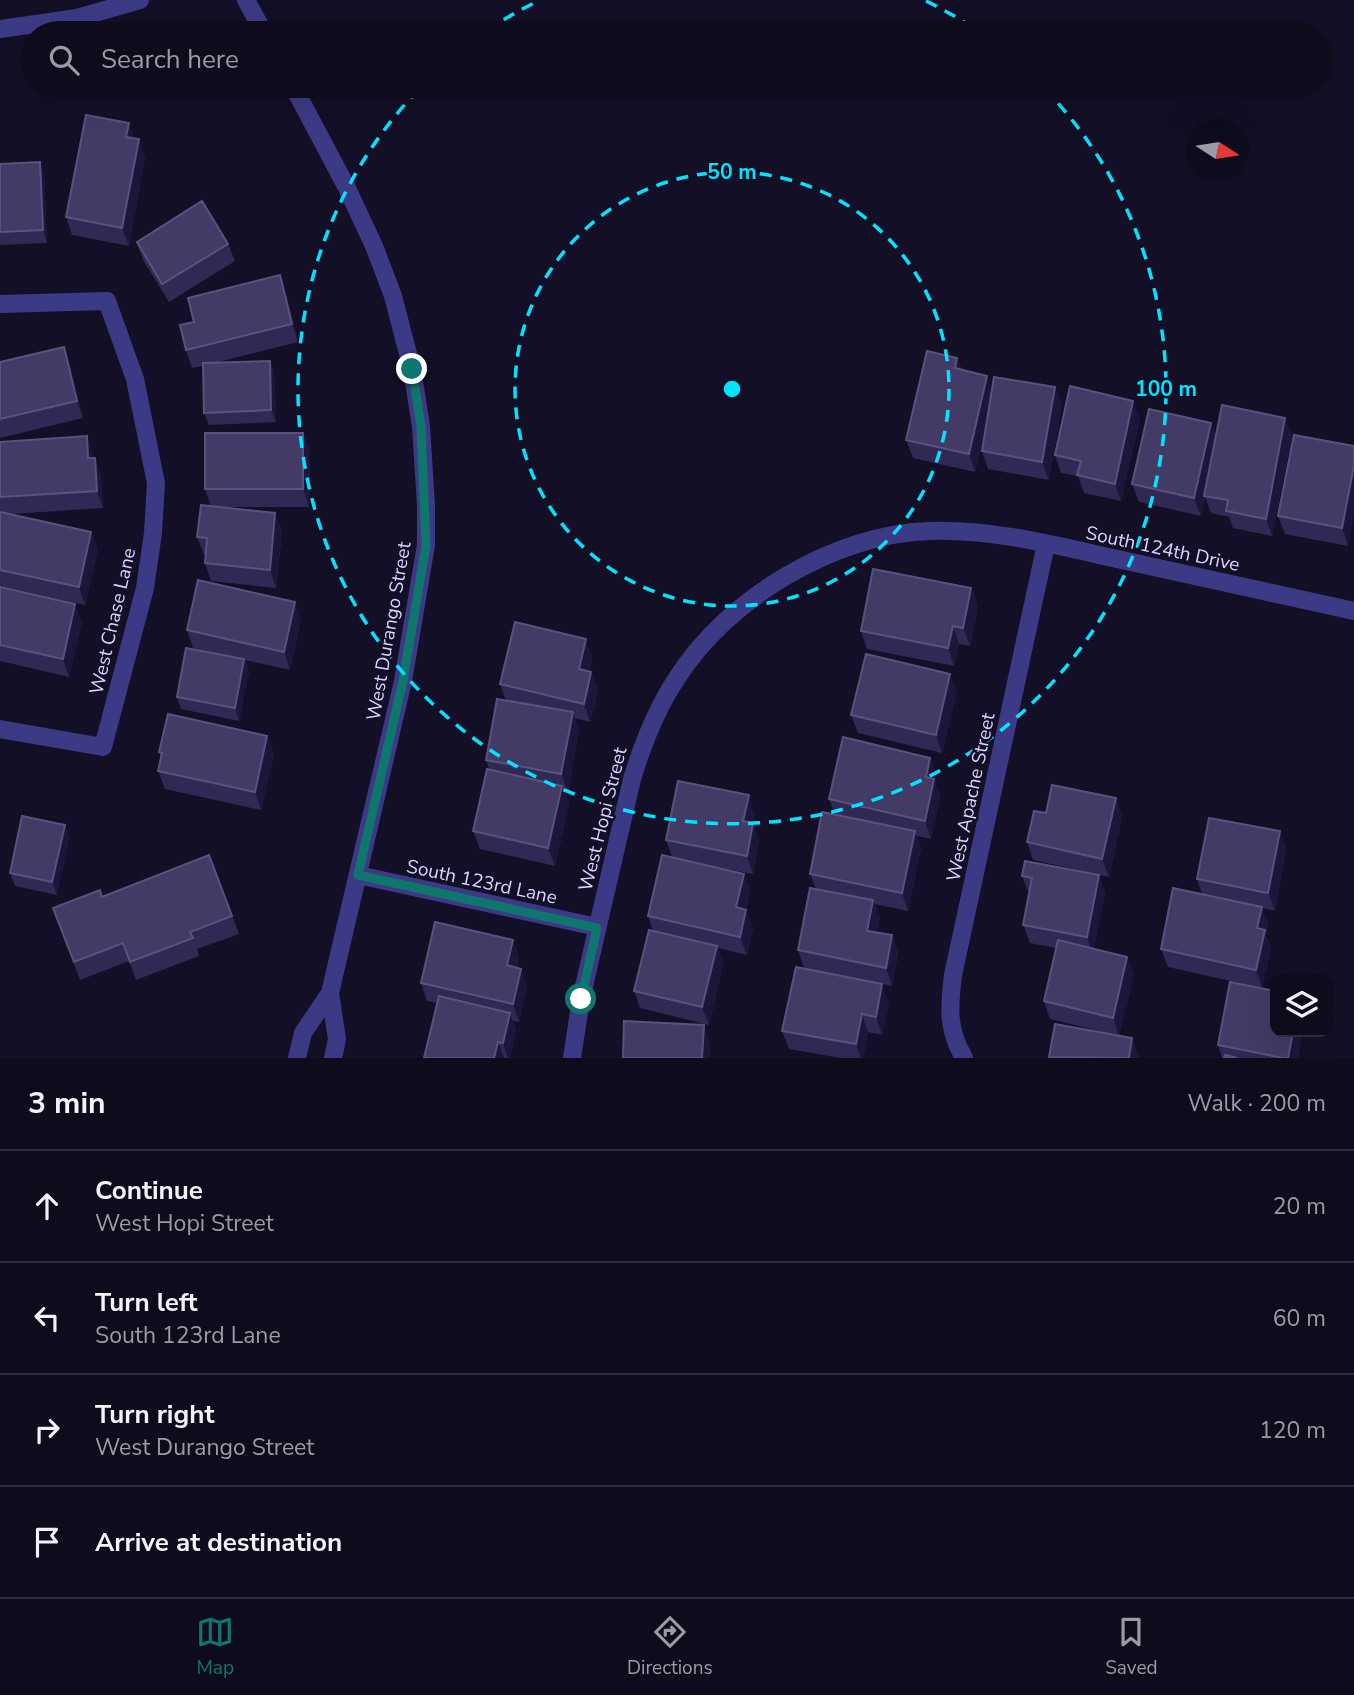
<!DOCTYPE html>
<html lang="en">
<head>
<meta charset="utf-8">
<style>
	:root { --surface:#0e0b1c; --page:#171425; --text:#f1f3f6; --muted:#9b9ba3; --line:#2e2b3b; --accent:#0f766e }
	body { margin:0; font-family:"Nunito Sans",sans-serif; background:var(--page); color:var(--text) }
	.controls { position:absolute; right:21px; bottom:21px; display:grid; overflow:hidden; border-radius:14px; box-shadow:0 7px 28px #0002 }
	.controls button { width:63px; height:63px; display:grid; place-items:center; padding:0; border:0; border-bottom:2px solid var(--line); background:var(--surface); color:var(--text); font:35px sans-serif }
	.compass { position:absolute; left:1186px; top:119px; width:63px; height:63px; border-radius:50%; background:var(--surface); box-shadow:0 7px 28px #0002; rotate:102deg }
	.stop { position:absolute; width:21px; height:21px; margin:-16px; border:5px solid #0f766e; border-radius:50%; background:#fff }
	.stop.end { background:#0f766e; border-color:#fff; box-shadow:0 2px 7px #0008 }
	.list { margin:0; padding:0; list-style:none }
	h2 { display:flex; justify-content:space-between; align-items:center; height:91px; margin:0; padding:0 28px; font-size:30px }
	h2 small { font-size:23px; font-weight:400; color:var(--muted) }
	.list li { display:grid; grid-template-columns:46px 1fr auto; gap:21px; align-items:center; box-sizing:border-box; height:112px; padding:0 28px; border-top:2px solid var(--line) }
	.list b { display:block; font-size:26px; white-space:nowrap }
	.list p { margin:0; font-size:23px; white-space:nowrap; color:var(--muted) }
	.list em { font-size:23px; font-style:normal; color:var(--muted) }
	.icon { flex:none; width:38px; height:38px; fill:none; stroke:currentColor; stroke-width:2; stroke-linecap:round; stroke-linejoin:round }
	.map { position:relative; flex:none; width:1354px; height:1058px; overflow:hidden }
	.search { position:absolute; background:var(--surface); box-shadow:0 7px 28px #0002; left:21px; right:21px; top:21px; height:77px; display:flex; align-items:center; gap:18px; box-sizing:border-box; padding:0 24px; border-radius:38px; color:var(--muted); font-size:26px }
	.sheet { height:539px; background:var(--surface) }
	nav { display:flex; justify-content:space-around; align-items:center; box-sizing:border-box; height:98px; border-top:2px solid var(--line); background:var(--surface); font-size:19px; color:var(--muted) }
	nav a { display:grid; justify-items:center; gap:4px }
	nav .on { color:var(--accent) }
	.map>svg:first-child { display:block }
</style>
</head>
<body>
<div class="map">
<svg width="1354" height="1058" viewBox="0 0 1354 1058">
	<rect width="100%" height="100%" fill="#130f26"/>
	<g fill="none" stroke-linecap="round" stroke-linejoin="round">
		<path stroke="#3d3a85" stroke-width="18" d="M 246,0 L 264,33
			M 0,29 L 77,18 L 140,0
			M 293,86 L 346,186 L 374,246 L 393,296 L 412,369 L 421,426 L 426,505 L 426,545 L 403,681 L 330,993 L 337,1039 L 333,1058
			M 0,304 L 107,301 L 135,379 L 156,483 L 153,533 L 145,588 L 103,747 L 0,729
			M 358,875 L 597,927
			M 297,1058 L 303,1033 L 330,993
			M 572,1058 L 581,999 L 632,779 C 643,743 656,709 677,678 C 727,599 834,534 929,531 C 995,529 1058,546 1122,560 C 1199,577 1277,594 1354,611
			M 964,1058 C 947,1028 949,1008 953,975 L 1046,544"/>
	</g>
	<path fill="#312854" d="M 129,123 L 134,138 L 145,157 L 129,246 L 72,235 L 66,217 Z
		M 0,164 L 44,174 L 47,243 L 0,245 Z
		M 137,242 L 228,244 L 235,261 L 169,302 L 143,260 Z
		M 286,293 L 298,342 L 214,363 L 270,361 L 274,373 L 276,422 L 209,425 L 204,413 L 203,366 L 192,368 L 186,350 L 194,322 Z
		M 957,358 L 962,370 L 992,391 L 1055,387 L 1062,405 L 1049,480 L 988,469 L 982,451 L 986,424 L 975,472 L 913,458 L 906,440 Z
		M 0,362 L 70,365 L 83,418 L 0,438 Z
		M 1140,418 L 1121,501 L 1084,493 L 1078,476 L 1061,473 L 1055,455 Z
		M 1211,423 L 1216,437 L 1292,435 L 1272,536 L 1233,528 L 1229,517 L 1211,513 L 1205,497 L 1201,516 L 1139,502 L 1132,484 Z
		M 303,433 L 310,451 L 309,507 L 214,507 L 282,531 L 276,588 L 211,581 L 205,563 L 205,555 L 204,555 L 197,537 L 211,506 L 205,489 Z
		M 87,436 L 93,458 L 95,458 L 101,475 L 103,508 L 11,514 L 91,532 L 98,550 L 85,605 L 0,586 L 0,442 Z
		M 1354,446 L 1348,546 L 1285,534 L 1278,516 Z
		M 0,587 L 82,622 L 69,677 L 0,661 Z
		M 971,588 L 978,606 L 970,646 L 959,644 L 954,666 L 867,649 L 861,631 Z
		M 301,620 L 290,670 L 245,660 L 249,672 L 239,721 L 181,709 L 177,697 L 237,658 L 193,648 L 187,630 Z
		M 592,656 L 589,672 L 591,672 L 598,690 L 590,722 L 575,718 L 579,730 L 568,792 L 565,792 L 569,804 L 555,866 L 480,849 L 473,831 L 489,769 L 486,760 L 506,701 L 500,684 Z
		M 957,692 L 942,753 L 858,733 L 851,715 Z
		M 267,736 L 274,754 L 261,810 L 165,789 L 158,771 L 161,757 L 159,752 Z
		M 930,758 L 937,775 L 935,782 L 940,797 L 931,839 L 917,836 L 921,848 L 908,911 L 875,904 L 880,918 L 877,932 L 892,935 L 898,953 L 892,986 L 804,968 L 798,950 L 816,889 L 810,874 L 835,815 L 829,799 Z
		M 1116,798 L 1122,816 L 1109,877 L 1033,860 L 1027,842 L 1046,813 Z
		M 755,813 L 753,823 L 759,841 L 753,874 L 701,864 L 744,874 L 750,892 L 746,910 L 753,928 L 747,955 L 718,948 L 723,964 L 709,1025 L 640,1008 L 634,991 L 653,931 L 648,916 L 672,857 L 666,840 Z
		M 65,825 L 69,837 L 57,895 L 15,886 L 10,873 Z
		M 1280,831 L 1286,849 L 1275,911 L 1262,908 L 1268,925 L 1266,934 L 1271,948 L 1262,988 L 1168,967 L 1161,949 L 1202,894 L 1197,879 Z
		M 209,855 L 239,934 L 197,949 L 199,956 L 136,980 L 129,961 L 80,980 L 53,908 L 102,897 Z
		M 1099,875 L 1105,893 L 1094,949 L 1127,957 L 1134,975 L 1119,1036 L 1050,1019 L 1044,1001 L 1056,948 L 1030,943 L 1023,925 L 1029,894 L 1022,876 Z
		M 513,940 L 519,958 L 517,968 L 527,986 L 519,1022 L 513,1021 L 516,1031 L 510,1058 L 424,1058 L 437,1003 L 427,1001 L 421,983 Z
		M 889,1002 L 882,1035 L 868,1032 L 863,1058 L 841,1058 L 789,1049 L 782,1031 Z
		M 1303,1032 L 1298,1058 L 1222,1058 L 1218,1045 Z"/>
	<path fill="#1d163a" d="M 129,123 L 135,141 L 126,137 Z
		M 139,139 L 145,157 L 129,246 L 122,228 Z
		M 40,162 L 44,174 L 47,243 L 43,230 Z
		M 280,275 L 286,293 L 298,342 L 292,324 Z
		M 64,347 L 70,365 L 83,418 L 77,401 Z
		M 957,358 L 964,376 L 955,368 Z
		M 270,361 L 274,373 L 276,422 L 271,410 Z
		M 987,376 L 993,394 L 975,472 L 969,454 Z
		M 1055,387 L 1062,405 L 1049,480 L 1042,462 Z
		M 1133,401 L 1140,418 L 1121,501 L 1115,484 Z
		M 1285,418 L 1292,435 L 1272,536 L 1266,519 Z
		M 1211,423 L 1217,441 L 1201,516 L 1194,498 Z
		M 303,433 L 310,451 L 309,507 L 303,489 Z
		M 87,436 L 93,454 L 95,476 L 88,458 Z
		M 95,458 L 101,475 L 103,508 L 97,491 Z
		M 1354,465 L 1354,516 L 1348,546 L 1342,528 Z
		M 275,513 L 282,531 L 276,588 L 270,570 Z
		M 91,532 L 98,550 L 85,605 L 79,587 Z
		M 971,588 L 978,606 L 970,646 L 963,628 Z
		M 295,602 L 301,620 L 290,670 L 284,652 Z
		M 75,604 L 82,622 L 69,677 L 63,659 Z
		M 953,626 L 959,644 L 954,666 L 948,648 Z
		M 586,639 L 592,656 L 585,687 L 579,669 Z
		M 244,659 L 249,672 L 239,721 L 235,708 Z
		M 591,672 L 598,690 L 590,722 L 584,704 Z
		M 950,674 L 957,692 L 942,753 L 936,735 Z
		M 573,712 L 579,730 L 568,792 L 561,774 Z
		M 267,736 L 274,754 L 261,810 L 255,792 Z
		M 930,758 L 937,775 L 935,782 L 940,797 L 931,839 L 925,821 L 926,777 Z
		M 562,786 L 569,804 L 555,866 L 548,848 Z
		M 749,795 L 755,813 L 750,839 L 743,821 Z
		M 1116,798 L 1122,816 L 1109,877 L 1102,859 Z
		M 753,823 L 759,841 L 753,874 L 747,856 Z
		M 65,825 L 69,837 L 57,895 L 52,882 Z
		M 915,831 L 921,848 L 908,911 L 902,893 Z
		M 1280,831 L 1286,849 L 1275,911 L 1268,893 Z
		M 744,874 L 750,892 L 743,925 L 736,907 Z
		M 1099,875 L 1105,893 L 1093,955 L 1087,937 Z
		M 873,900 L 880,918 L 874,948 L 867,931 Z
		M 1262,907 L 1268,925 L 1266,934 L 1271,948 L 1262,988 L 1256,970 L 1257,928 Z
		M 746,910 L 753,928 L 747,955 L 740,937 Z
		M 892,935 L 898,953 L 892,986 L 886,968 Z
		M 513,940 L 519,958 L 514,983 L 507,965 Z
		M 717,946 L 723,964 L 709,1025 L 702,1007 Z
		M 1127,957 L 1134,975 L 1119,1036 L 1113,1018 Z
		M 521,969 L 527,986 L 519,1022 L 513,1004 Z
		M 882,984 L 889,1002 L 882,1035 L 876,1017 Z
		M 510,1013 L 516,1031 L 510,1058 L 508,1058 L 503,1043 Z
		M 862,1014 L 868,1032 L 863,1058 L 861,1058 L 856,1044 Z
		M 704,1025 L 710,1043 L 710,1058 L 702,1058 Z
		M 1293,1032 L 1303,1032 L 1298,1058 L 1288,1058 Z
		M 1132,1038 L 1139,1056 L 1139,1058 L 1129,1058 Z
		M 498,1042 L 504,1058 L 494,1058 Z"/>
	<path fill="#433a66" stroke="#5a527e" stroke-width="2" d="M 86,115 L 129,123 L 126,137 L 139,139 L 122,228 L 66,217 Z
		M 40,162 L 43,230 L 0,232 L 0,164 Z
		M 202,201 L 228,244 L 162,284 L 137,242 Z
		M 280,275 L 292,324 L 186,350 L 180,325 L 194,322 L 188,298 Z
		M 64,347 L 77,401 L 0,419 L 0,362 Z
		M 927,351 L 957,358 L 955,368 L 987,376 L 969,454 L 906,440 Z
		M 270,361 L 271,410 L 204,413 L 203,363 Z
		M 994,377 L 1055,387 L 1042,462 L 982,451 Z
		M 1070,386 L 1133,401 L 1115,484 L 1077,475 L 1081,461 L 1055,455 Z
		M 1222,405 L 1285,418 L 1266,519 L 1226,511 L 1228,500 L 1204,496 Z
		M 1149,409 L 1211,423 L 1194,498 L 1132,484 Z
		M 205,433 L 303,433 L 303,489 L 205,489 Z
		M 1294,435 L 1354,446 L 1354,465 L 1342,528 L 1278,516 Z
		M 87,436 L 88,458 L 95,458 L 97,491 L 0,497 L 0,442 Z
		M 201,505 L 275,513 L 270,570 L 205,563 L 207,538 L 197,537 Z
		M 0,512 L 91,532 L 79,587 L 0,570 Z
		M 873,569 L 971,588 L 963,628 L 953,626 L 948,648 L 861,631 Z
		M 198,580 L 295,602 L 284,652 L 187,630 Z
		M 0,587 L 75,604 L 63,659 L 0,645 Z
		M 515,622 L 586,639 L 579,669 L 591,672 L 584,704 L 500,684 Z
		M 186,648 L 244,659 L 235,708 L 177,697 Z
		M 866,654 L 950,674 L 936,735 L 851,715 Z
		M 497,699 L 573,712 L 561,774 L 486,760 Z
		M 168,714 L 267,736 L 255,792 L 158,771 L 162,753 L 159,752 Z
		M 843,737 L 930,758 L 926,777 L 934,779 L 925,821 L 829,799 Z
		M 487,769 L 562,786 L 548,848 L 473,831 Z
		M 678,781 L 749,795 L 743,821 L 753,823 L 747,856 L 666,840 Z
		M 1052,785 L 1116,798 L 1102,859 L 1027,842 L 1034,811 L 1046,813 Z
		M 822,812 L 915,831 L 902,893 L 810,874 Z
		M 22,816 L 65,825 L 52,882 L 10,873 Z
		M 1209,818 L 1280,831 L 1268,893 L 1197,879 Z
		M 209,855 L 232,916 L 190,932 L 193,938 L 130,962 L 123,943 L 74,962 L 53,908 L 100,890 L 102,897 Z
		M 662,855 L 744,874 L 736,907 L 746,910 L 740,937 L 648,916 Z
		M 1025,861 L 1099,875 L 1087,937 L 1023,925 L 1032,878 L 1022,876 Z
		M 810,888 L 873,900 L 867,931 L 892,935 L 886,968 L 798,950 Z
		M 1173,888 L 1262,907 L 1257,928 L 1265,930 L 1256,970 L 1161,949 Z
		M 435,922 L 513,940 L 507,965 L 521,969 L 513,1004 L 421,983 Z
		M 649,930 L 717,946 L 702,1007 L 634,991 Z
		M 1058,940 L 1127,957 L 1113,1018 L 1044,1001 Z
		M 796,967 L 882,984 L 876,1017 L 862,1014 L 856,1044 L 782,1031 Z
		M 1230,982 L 1275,991 L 1275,1032 L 1293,1032 L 1288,1058 L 1283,1058 L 1218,1045 Z
		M 439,996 L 510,1013 L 503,1043 L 498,1042 L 494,1058 L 424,1058 Z
		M 624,1021 L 704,1025 L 702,1058 L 623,1058 Z
		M 1055,1024 L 1132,1038 L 1129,1058 L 1049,1057 Z
		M 1225,1055 L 1237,1058 L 1224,1058 Z"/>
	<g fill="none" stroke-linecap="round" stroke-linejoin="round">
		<path stroke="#0f766e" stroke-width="9" d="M 412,369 L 421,426 L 426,545 L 403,681 L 358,875 L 597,928 L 581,999"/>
	</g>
	<g fill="none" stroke="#00e5ff" stroke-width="3.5" stroke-dasharray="12 9">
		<circle cx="732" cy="389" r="217"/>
		<path d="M486 31A434 434 0 0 1 538 1M926 1A434 434 0 0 1 978 31M1044 88A434 434 0 1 1 420 88"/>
	</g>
	<g text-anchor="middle" stroke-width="5" stroke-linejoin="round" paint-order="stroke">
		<g font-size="19" fill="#d9d4ff" stroke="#130f26">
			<text transform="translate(1163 548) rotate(12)" y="7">South 124th Drive</text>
			<text transform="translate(112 621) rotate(-77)" y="7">West Chase Lane</text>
			<text transform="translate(388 631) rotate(-80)" y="7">West Durango Street</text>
			<text transform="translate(970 797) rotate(-78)" y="7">West Apache Street</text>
			<text transform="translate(602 819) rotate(-76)" y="7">West Hopi Street</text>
			<text transform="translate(482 881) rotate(12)" y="7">South 123rd Lane</text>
		</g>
	</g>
	<circle cx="732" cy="389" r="10" fill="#00e5ff" stroke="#130f26" stroke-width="3.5"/>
	<g font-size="21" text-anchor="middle" font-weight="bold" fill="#00e5ff" stroke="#130f26" stroke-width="5" stroke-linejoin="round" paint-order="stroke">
		<text x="732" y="179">50 m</text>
		<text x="1166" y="396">100 m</text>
	</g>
</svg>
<div class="controls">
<button><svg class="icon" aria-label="layers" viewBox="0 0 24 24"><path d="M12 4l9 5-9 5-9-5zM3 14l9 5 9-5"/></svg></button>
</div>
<svg class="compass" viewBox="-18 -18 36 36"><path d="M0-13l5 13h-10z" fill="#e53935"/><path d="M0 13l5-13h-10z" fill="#9b9ba3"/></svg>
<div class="stop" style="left:581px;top:999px"></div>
<div class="stop end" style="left:412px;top:369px"></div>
<div class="search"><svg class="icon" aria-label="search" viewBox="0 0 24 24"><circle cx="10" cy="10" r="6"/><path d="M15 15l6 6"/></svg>Search here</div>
</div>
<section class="sheet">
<h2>3 min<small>Walk · 200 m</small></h2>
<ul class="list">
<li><svg class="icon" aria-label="ahead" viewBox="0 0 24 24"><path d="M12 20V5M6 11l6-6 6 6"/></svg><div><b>Continue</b><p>West Hopi Street</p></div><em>20 m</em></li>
<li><svg class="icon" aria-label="left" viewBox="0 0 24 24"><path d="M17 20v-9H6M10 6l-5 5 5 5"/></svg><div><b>Turn left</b><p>South 123rd Lane</p></div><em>60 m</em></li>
<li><svg class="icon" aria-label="right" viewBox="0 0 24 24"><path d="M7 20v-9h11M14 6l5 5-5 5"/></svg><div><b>Turn right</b><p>West Durango Street</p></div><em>120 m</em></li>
<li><svg class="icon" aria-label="arrive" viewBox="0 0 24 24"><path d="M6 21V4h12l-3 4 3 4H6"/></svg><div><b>Arrive at destination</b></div></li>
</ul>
</section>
<nav>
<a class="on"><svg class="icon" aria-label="map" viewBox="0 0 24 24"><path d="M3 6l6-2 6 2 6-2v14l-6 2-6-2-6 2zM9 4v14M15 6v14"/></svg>Map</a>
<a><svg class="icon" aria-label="directions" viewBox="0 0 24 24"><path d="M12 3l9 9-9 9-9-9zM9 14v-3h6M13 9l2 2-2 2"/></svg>Directions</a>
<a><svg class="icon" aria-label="saved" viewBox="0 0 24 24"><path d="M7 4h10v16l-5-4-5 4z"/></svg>Saved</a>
</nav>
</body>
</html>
